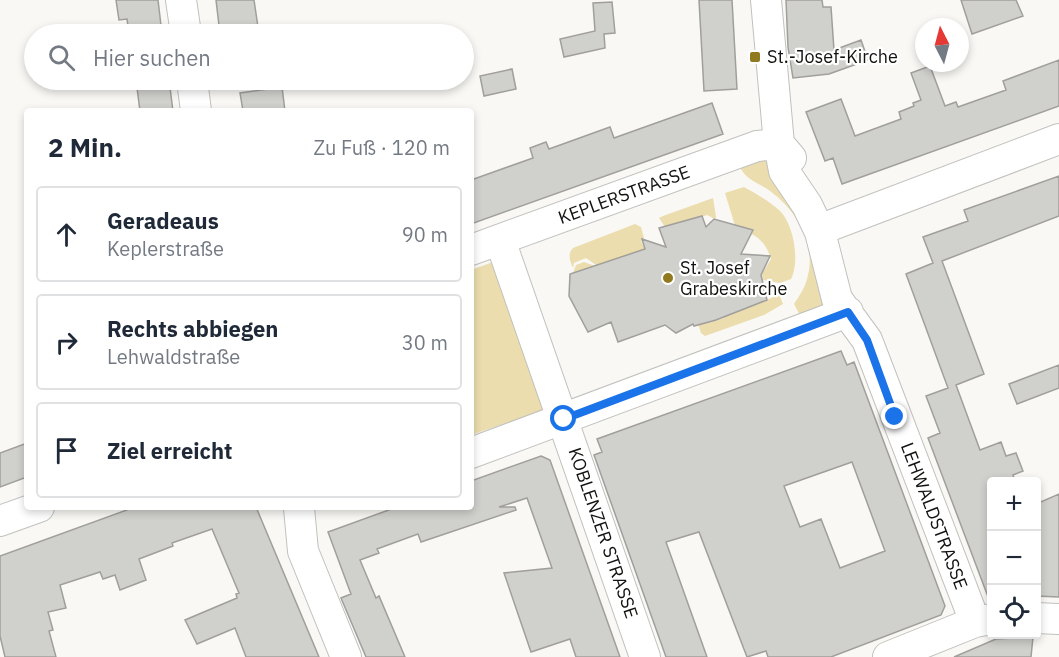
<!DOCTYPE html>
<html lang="de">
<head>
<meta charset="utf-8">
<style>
	:root { --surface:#fff; --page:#f2f2f3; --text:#1f2937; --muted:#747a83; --line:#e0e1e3 }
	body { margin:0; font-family:"IBM Plex Sans",sans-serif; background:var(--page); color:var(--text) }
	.controls { position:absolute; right:18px; bottom:18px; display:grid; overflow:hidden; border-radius:6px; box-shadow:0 3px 9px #0003 }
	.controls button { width:54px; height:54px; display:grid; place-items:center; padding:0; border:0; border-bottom:2px solid var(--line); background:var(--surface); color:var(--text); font:30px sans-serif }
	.compass { position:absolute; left:915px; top:18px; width:54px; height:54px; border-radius:50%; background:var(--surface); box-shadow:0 3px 9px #0003; rotate:354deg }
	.stop { position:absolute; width:18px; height:18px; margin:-14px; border:4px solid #1a73e8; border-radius:50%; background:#fff }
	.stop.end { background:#1a73e8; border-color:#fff; box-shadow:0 2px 6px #0008 }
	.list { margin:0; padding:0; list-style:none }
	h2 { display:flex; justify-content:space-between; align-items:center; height:78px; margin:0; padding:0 24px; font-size:26px }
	h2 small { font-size:20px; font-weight:400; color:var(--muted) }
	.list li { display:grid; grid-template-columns:39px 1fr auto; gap:18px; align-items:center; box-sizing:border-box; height:96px; margin:0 12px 12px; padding:0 12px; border:2px solid var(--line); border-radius:6px }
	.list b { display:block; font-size:22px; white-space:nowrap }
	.list p { margin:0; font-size:20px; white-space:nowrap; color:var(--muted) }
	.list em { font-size:20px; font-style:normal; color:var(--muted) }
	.icon { flex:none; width:33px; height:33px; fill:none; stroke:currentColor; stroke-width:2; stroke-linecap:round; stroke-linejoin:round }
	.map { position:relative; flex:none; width:1059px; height:657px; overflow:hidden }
	.search { position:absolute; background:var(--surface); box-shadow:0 3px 9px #0003; left:24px; top:24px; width:450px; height:66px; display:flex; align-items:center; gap:15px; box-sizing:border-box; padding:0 21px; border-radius:33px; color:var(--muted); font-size:22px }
	.panel { position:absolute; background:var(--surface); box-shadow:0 3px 9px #0003; left:24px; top:108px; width:450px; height:402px; border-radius:6px }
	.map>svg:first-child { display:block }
</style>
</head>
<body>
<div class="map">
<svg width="1059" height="657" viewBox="0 0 1059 657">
	<rect width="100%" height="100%" fill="#f9f8f5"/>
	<path fill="#ebddad" d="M 765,157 L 786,183 L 833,306 L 804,323 L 794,304 C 800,295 806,286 808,275 C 816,243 796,210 770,191 C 759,183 745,180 739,165 Z
		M 744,187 C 757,194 769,201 780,211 C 794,225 800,262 791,279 L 780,283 L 763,280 L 762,274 L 771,259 C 765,240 755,233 736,229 L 725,193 Z
		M 713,198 L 716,217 L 715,219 L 707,215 L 667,230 L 659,218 L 663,216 Z
		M 635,224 L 641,227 L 644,238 L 641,241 L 646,252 L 610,320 L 575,279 L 573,273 L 576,265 L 584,262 L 595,266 L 597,270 L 599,267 L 586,258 L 574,263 L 573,268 C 570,261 567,254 573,248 Z
		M 512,255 L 569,402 L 471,435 L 471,270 Z
		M 779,294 L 783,304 L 764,315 L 705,336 L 701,333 L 698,324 C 711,320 725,323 731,310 L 767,300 Z"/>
	<path fill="#d0d0cd" stroke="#a09f9c" stroke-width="1.5" fill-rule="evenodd" d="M 116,0 L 158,0 L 162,34 L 129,34 L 127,19 L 119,20 Z
		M 216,0 L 254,0 L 259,34 L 220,34 Z
		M 699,0 L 732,0 L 737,89 L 704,91 Z
		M 786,0 L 822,0 L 823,7 L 831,7 L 834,50 L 861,40 L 868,60 L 829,74 L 793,78 L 788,47 Z
		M 961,0 L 1016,0 L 1023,16 L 972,34 Z
		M 612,2 L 615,33 L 604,34 L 605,48 L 564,57 L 560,39 L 595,31 L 593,3 Z
		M 1059,60 L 1059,106 L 842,184 L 833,158 L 825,161 L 806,112 L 841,99 L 855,136 L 901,119 L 899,112 L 914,106 L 913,103 L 921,100 L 911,73 L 930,66 L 945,106 L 956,102 L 958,107 L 1006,90 L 1003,81 Z
		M 512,69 L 516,89 L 484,96 L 480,76 Z
		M 136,80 L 169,80 L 173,111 L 140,111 Z
		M 282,87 L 285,111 L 243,111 L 240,93 Z
		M 712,103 L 723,134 L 471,224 L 471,180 L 533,158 L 530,148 L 546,142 L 549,149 L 610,127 L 614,138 Z
		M 1059,176 L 1059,216 L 942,261 L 984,374 L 956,385 L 980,450 L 1001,442 L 1006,456 L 1016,453 L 1023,471 L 1013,475 L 1014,478 L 1004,482 L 992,482 L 992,602 L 990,602 L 928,438 L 940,433 L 926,396 L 948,388 L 906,274 L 933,263 L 923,237 L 968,221 L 964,210 Z
		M 702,216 L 706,227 L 714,219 L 753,230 L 741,254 L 770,256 L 761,275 L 767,300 L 716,320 L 694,326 L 693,324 L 676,333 L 665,325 L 618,342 L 611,322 L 588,332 L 569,296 L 570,274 L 645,249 L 642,239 L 666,247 L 659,228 Z
		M 841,351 L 847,365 L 854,362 L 945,606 L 941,615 L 831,657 L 768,657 L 766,651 L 747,657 L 699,532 L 666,542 L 707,657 L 666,657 L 594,455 L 602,452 L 597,439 ZM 852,462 L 885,551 L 840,568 L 821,519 L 800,527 L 784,486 Z
		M 1059,365 L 1059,388 L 1017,404 L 1009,384 Z
		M 27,443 L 27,477 L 0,487 L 0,453 Z
		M 541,456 L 550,460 L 620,657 L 576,657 L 570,639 L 531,652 L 504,573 L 552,568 L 527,498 L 499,507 L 515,507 L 516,510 L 421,542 L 418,534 L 377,549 L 379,553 L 360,560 L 376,598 L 379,596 L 405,657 L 366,657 L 341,598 L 351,594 L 328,532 L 397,507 L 471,507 L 471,481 Z
		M 1059,494 L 1059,597 L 1036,596 L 1036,504 Z
		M 135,507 L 256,507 L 319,657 L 246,657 L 235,628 L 197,644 L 185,620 L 237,598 L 236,594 L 239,593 L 212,529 L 172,543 L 173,546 L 139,559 L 146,580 L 120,590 L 115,575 L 103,579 L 100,572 L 60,585 L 66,608 L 48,612 L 53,630 L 49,631 L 56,657 L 5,657 L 0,636 L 0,556 Z
		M 1033,637 L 1031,657 L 954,657 L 996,639 Z"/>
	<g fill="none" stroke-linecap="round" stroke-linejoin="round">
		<defs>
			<path id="minor" d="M 181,0 L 186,34
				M 766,0 L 779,144 L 784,171 L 807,205 L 820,232 L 837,299 L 867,340 L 975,622
				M 192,80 L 196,111
				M 820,232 L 832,225 L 1059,139
				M 500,240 L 645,657
				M 471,250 L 757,146 L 779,144 L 791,158
				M 471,453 L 848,312
				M 299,508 L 303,551 L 346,657
				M 0,521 L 39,507
				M 1036,618 L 1059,619
				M 888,657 L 975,622 L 992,619"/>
		</defs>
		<use href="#minor" stroke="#c1c1be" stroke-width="32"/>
		<use href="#minor" stroke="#fff" stroke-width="30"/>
	</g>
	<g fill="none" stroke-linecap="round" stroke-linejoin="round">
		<path stroke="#1a73e8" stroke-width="8" d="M 564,419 L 848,312 L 867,340 L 895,417"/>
	</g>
	<g fill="#90791f" stroke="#fff" stroke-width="2">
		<rect x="749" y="51" width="12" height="12" rx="3"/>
		<circle cx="668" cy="278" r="6"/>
	</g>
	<g text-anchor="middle" stroke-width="4.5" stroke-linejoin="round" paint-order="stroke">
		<g font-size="18" fill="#131211" stroke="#fff" text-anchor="start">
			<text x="767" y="63">St.-Josef-Kirche</text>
			<text x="680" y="274">St. Josef<tspan x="680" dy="21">Grabeskirche</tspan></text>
		</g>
		<g font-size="18" fill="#131211" stroke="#fff">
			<text transform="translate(624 195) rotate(-20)" y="6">KEPLERSTRASSE</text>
			<text transform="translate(934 516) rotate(69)" y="6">LEHWALDSTRASSE</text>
			<text transform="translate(603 533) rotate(71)" y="6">KOBLENZER STRASSE</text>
		</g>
	</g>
</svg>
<div class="controls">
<button>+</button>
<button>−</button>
<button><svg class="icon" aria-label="locate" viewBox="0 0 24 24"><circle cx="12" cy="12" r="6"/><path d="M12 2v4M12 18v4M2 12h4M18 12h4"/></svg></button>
</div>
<svg class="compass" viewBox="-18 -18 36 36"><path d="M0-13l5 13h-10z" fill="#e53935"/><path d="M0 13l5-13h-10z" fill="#747a83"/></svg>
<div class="stop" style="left:564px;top:419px"></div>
<div class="stop end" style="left:895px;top:417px"></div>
<div class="search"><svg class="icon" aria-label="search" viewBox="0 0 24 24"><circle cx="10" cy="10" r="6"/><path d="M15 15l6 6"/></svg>Hier suchen</div>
<section class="panel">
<h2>2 Min.<small>Zu Fuß · 120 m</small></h2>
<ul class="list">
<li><svg class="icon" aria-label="ahead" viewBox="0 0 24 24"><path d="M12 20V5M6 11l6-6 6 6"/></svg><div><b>Geradeaus</b><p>Keplerstraße</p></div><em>90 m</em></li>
<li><svg class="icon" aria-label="right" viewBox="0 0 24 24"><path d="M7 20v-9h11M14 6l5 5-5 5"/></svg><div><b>Rechts abbiegen</b><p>Lehwaldstraße</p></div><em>30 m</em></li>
<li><svg class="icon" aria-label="arrive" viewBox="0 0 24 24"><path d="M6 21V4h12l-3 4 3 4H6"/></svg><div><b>Ziel erreicht</b></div></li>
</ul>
</section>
</div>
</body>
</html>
